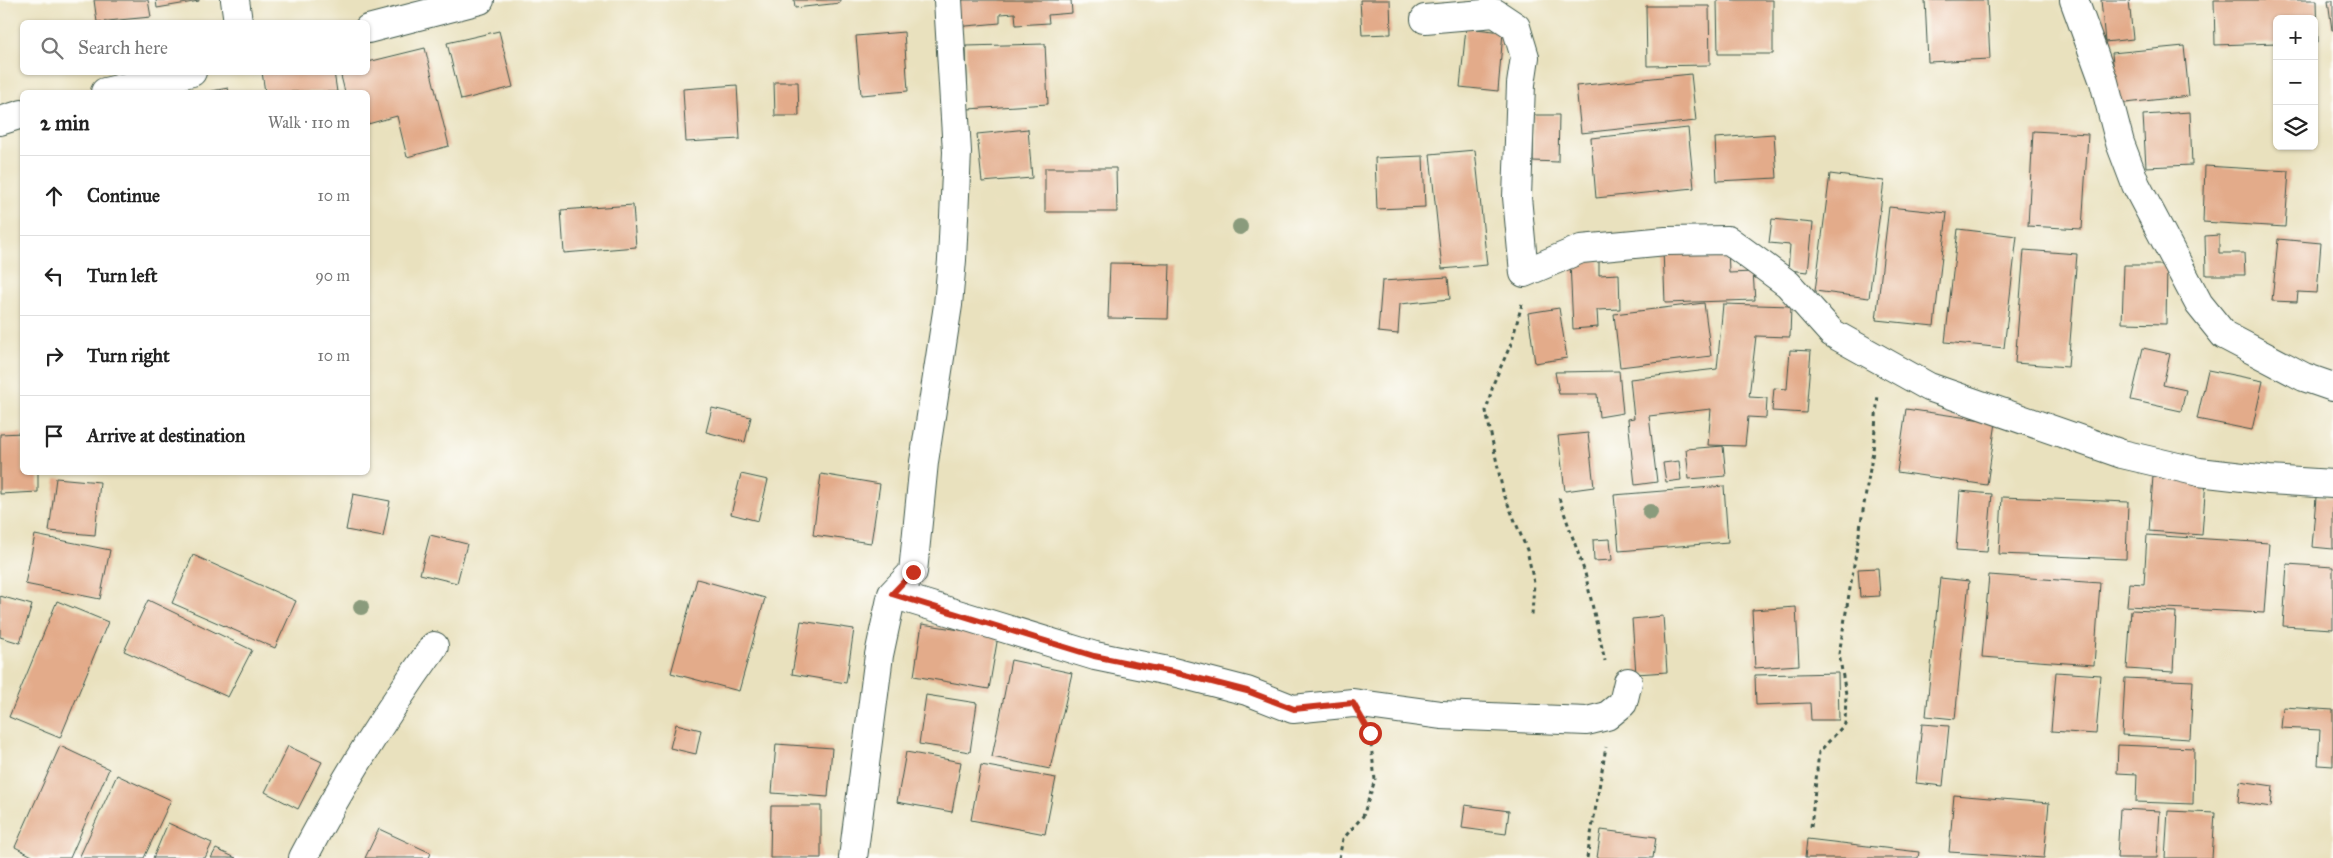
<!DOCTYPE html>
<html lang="en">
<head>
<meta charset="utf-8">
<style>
	:root { --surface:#fff; --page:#f6f6f6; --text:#222; --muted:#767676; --line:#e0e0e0 }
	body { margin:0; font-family:"IM FELL Great Primer",serif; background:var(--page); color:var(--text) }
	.controls { position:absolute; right:15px; top:15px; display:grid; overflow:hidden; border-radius:8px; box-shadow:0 1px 4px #0004 }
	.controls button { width:45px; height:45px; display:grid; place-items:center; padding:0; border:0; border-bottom:1px solid var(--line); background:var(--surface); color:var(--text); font:25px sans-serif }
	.stop { position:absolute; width:15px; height:15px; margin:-11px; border:4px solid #c8321e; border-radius:50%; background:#fff }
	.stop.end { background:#c8321e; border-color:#fff; box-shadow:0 1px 5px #0008 }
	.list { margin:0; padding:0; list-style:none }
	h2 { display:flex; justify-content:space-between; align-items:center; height:65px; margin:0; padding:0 20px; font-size:21px }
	h2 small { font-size:16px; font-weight:400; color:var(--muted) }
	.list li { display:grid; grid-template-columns:32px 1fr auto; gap:15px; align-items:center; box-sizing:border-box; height:80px; padding:0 20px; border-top:1px solid var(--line) }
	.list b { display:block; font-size:19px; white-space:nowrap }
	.list em { font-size:16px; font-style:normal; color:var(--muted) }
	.icon { flex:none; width:28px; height:28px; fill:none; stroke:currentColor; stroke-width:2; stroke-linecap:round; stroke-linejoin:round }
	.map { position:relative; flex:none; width:2333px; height:858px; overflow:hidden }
	.search { position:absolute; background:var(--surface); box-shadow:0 1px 4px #0004; left:20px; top:20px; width:350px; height:55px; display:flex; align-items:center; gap:12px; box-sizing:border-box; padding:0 18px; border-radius:8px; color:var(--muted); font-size:19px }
	.panel { position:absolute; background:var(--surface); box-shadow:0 1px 4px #0004; left:20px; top:90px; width:350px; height:385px; border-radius:8px }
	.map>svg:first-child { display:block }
</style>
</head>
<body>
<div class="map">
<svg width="2333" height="858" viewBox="0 0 2333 858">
	<rect width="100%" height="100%" fill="#fdfcf7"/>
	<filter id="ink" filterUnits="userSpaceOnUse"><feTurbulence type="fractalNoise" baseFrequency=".02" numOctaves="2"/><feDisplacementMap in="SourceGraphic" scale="10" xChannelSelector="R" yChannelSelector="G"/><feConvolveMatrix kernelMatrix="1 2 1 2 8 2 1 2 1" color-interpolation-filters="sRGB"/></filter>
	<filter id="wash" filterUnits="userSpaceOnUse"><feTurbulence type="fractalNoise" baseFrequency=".0096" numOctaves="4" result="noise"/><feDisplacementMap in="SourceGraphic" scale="20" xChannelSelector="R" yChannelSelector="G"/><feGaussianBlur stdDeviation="1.12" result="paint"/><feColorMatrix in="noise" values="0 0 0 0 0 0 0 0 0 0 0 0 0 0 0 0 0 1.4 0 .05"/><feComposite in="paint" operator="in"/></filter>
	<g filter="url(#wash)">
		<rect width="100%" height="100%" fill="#e9e1be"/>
		<g id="blocks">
			<path fill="#e3ab8a" d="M 94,0 L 148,0 L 151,17 L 97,22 Z
				M 156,0 L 199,0 L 199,1 L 157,8 Z
				M 794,0 L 840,0 L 840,3 L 795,8 Z
				M 952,0 L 1071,0 L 1072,13 L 1048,15 L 1049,23 L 1016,25 L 1015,13 L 1000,14 L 1000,23 L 955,27 Z
				M 1360,0 L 1390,0 L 1391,34 L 1362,35 Z
				M 1717,0 L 1773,0 L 1773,54 L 1718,54 Z
				M 1925,0 L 1987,0 L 1990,59 L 1928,62 Z
				M 2101,0 L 2129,0 L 2133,39 L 2105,42 Z
				M 2214,0 L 2317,0 L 2318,42 L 2314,42 L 2314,19 L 2277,19 L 2277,43 L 2215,45 Z
				M 2328,0 L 2333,0 L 2333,30 L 2332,30 Z
				M 1646,6 L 1709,6 L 1710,65 L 1647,66 Z
				M 1466,28 L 1503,32 L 1498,91 L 1460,87 Z
				M 499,31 L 513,87 L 461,100 L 447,43 Z
				M 904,32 L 908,91 L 861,95 L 856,36 Z
				M 1045,44 L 1048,104 L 968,109 L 966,46 Z
				M 2184,46 L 2189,96 L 2117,104 L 2112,53 Z
				M 425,48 L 449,146 L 407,157 L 397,116 L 368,124 L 368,92 L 345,92 L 340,72 L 368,72 L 368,62 Z
				M 262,72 L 334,72 L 337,92 L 265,92 Z
				M 1691,74 L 1696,121 L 1581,133 L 1576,86 Z
				M 774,82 L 798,82 L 799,116 L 775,116 Z
				M 737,85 L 740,139 L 686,142 L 683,89 Z
				M 228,88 L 229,92 L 207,92 Z
				M 2190,112 L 2192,165 L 2146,167 L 2143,115 Z
				M 1534,115 L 1559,115 L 1558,162 L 1533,161 Z
				M 1688,128 L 1694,188 L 1596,198 L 1591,138 Z
				M 1028,129 L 1032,178 L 982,182 L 977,134 Z
				M 2033,131 L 2088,134 L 2082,229 L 2028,226 Z
				M 1774,134 L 1777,178 L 1717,181 L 1715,138 Z
				M 1475,150 L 1487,265 L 1442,269 L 1430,154 Z
				M 1423,156 L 1425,207 L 1377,209 L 1375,158 Z
				M 2205,166 L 2289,171 L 2285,227 L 2203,222 Z
				M 1045,168 L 1116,168 L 1117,212 L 1045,212 Z
				M 1830,174 L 1884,181 L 1869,298 L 1815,291 Z
				M 633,205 L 636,247 L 564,253 L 561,210 Z
				M 1889,207 L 1947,213 L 1934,326 L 1876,320 Z
				M 1772,219 L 1813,223 L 1808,272 L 1788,270 L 1790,245 L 1769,243 Z
				M 1958,229 L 2017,236 L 2004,348 L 1945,342 Z
				M 2219,235 L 2219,253 L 2244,253 L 2245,275 L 2206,275 L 2205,236 Z
				M 2278,239 L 2321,243 L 2317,293 L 2298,292 L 2297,302 L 2272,301 Z
				M 1728,247 L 1729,273 L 1753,272 L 1755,300 L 1665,303 L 1663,249 Z
				M 2024,250 L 2077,254 L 2068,367 L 2015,363 Z
				M 1599,261 L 1599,275 L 1619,274 L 1620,309 L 1597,310 L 1598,327 L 1573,329 L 1570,262 Z
				M 1110,263 L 1170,264 L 1168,319 L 1108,318 Z
				M 2124,265 L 2167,265 L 2166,324 L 2122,323 Z
				M 1448,277 L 1450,299 L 1400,304 L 1398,334 L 1378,332 L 1382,281 Z
				M 1704,303 L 1711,356 L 1620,367 L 1614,314 Z
				M 1723,304 L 1791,306 L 1790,337 L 1756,336 L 1749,397 L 1767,398 L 1766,418 L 1748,417 L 1745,446 L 1708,445 L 1711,409 L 1649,416 L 1657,482 L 1635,485 L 1628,419 L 1634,418 L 1630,379 L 1717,369 Z
				M 1559,308 L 1567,358 L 1535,363 L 1528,313 Z
				M 2143,348 L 2170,354 L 2163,385 L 2186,390 L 2181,411 L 2131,400 Z
				M 1790,350 L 1811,351 L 1806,413 L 1772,411 L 1774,388 L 1787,389 Z
				M 2208,370 L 2263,381 L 2252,430 L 2197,419 Z
				M 1619,371 L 1623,413 L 1599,417 L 1597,394 L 1559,394 L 1555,372 Z
				M 712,408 L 751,417 L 745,442 L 706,432 Z
				M 1906,409 L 1996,422 L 1987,485 L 1897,472 Z
				M 22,433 L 22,472 L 38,472 L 38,492 L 0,494 L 0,434 Z
				M 1588,433 L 1594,487 L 1565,491 L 1558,436 Z
				M 1723,446 L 1726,476 L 1689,479 L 1686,449 Z
				M 1679,461 L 1681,480 L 1666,482 L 1663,463 Z
				M 741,474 L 768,480 L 758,521 L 731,514 Z
				M 821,474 L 880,484 L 871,543 L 813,535 Z
				M 2153,476 L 2206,480 L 2202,535 L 2149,531 Z
				M 56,478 L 100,482 L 95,535 L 49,531 Z
				M 1724,486 L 1728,542 L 1619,551 L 1614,495 Z
				M 1960,491 L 1992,494 L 1987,552 L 1956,550 Z
				M 353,494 L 390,501 L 383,537 L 346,530 Z
				M 2002,497 L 2128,502 L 2126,559 L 1999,554 Z
				M 2316,497 L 2333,498 L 2333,549 L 2312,547 Z
				M 35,535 L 110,550 L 100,599 L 25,584 Z
				M 430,535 L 467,544 L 457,583 L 420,574 Z
				M 2147,535 L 2269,543 L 2264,613 L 2127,606 L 2129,583 L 2144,584 Z
				M 1610,539 L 1612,560 L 1594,561 L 1593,540 Z
				M 193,555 L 296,601 L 275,648 L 172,603 Z
				M 2287,564 L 2333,567 L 2333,629 L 2283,626 Z
				M 1878,568 L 1880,596 L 1860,597 L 1858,569 Z
				M 1989,575 L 2100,583 L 2094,665 L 1982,657 Z
				M 1940,578 L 1969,581 L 1955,719 L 1926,716 Z
				M 697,579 L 765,598 L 739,691 L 671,673 Z
				M 0,596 L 32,605 L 20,643 L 0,637 Z
				M 148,600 L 252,650 L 228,697 L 124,651 Z
				M 57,601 L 108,622 L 60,738 L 9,717 Z
				M 1796,607 L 1799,665 L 1755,668 L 1752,610 Z
				M 2131,610 L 2176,612 L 2173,672 L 2127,669 Z
				M 1663,616 L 1667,672 L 1636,674 L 1632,619 Z
				M 801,621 L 854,629 L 846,683 L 792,674 Z
				M 922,624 L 998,636 L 989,689 L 914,676 Z
				M 1011,660 L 1072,673 L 1050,769 L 992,757 Z
				M 2056,672 L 2101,675 L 2096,734 L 2051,731 Z
				M 1838,673 L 1839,720 L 1811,720 L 1810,703 L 1756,705 L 1755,675 Z
				M 2125,678 L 2193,681 L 2190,739 L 2122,735 Z
				M 926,695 L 977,703 L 970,752 L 919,744 Z
				M 2283,707 L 2333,710 L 2333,766 L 2318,765 L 2320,730 L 2281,728 Z
				M 676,724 L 701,730 L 696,754 L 670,748 Z
				M 1922,724 L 1949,726 L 1943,786 L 1916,783 Z
				M 776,744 L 832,748 L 828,797 L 772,793 Z
				M 2118,745 L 2194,748 L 2193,804 L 2136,802 L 2137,774 L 2117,773 Z
				M 60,746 L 109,769 L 70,858 L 36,858 L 15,847 Z
				M 288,746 L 322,762 L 298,809 L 265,792 Z
				M 906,752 L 961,762 L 952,812 L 897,802 Z
				M 981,765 L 1056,778 L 1045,834 L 971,820 Z
				M 117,775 L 171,800 L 144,858 L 79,858 Z
				M 2240,781 L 2273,786 L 2271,807 L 2238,802 Z
				M 1954,795 L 2049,803 L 2044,858 L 1949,852 Z
				M 1465,805 L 1509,811 L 1506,834 L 1462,828 Z
				M 771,806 L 821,806 L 821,858 L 770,858 Z
				M 2120,809 L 2160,811 L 2157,858 L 2117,858 Z
				M 2168,811 L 2215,813 L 2212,858 L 2165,858 Z
				M 168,823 L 212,843 L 205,858 L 153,858 Z
				M 379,829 L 431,853 L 429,858 L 365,858 Z
				M 1601,830 L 1656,837 L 1653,858 L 1597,858 Z
				M 1807,839 L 1919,852 L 1918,858 L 1805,858 Z
				M 216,849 L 236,858 L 211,858 Z"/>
		</g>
	</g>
	<g filter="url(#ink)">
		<use href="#blocks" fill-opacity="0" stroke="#3d5649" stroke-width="1"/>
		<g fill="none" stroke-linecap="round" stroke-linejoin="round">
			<defs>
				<path id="street" d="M 235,0 L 238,22
					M 2074,0 L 2104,82 L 2120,143 L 2136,185 L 2199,304 L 2224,335 L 2304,377 L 2333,387
					M 1425,19 L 1495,13 L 1516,27 L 1525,57 L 1521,84 L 1517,197 L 1524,273 L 1581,249 L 1666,241 L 1728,240 L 1788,284 L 1832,333 L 1929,387 L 2122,454 L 2199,472 L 2269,480 L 2333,484
					M 892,594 L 1095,656 L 1173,672 L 1247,691 L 1293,709 L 1353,703 L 1441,715 L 1587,721 L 1607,716 L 1623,703 L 1628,682
					M 303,858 C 341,785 386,713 434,646
					M 853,858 L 879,655 L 892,594 L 913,572 L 924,462 L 948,305 L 952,260 L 957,152 L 948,0"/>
				<path id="secondary" d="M 368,29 L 480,0
					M 105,92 L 192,72
					M 0,121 L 22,114"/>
			</defs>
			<use href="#street" stroke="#3d5649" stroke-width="30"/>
			<use href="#secondary" stroke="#3d5649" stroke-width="30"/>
			<path stroke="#3d5649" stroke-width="3" stroke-dasharray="4 4" stroke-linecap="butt" d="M 1522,304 L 1511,344 L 1494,382 L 1486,411 L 1503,492 L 1527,550 L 1534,583 L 1532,615
				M 1559,498 L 1585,573 L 1605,661
				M 1811,827 L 1819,752 L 1845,724 L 1846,694 L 1839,654 L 1873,451 L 1878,394
				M 1339,858 L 1343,839 L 1363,816 L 1375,780 L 1370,736
				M 1587,858 L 1606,747"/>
			<use href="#street" stroke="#fff" stroke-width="28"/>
			<use href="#secondary" stroke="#fff" stroke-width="28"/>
		</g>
		<g fill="#8a9b7c">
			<circle cx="1240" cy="227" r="8"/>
			<circle cx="1650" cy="512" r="8"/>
			<circle cx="361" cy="607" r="8"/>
		</g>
	</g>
	<g fill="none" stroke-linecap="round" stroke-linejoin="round" filter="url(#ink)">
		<path stroke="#c8321e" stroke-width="6" d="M 913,572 L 892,594 L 1094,656 L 1173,672 L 1247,691 L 1294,709 L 1353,703 L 1370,733"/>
	</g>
</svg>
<div class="controls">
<button>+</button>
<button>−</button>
<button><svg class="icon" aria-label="layers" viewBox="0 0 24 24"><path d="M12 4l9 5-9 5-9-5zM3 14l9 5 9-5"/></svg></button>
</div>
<div class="stop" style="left:1370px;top:733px"></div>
<div class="stop end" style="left:913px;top:572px"></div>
<div class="search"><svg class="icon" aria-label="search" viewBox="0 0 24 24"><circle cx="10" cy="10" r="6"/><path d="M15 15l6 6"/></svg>Search here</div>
<section class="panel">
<h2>2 min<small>Walk · 110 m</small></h2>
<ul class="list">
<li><svg class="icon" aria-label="ahead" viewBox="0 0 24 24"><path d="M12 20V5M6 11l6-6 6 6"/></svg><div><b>Continue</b></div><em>10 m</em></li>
<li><svg class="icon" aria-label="left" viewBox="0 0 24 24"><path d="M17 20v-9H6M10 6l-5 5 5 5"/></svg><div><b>Turn left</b></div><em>90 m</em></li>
<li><svg class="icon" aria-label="right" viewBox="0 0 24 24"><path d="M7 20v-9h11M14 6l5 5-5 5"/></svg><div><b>Turn right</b></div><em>10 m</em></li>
<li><svg class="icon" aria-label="arrive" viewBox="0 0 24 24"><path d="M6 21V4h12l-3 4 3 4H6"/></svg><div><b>Arrive at destination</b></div></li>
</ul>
</section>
</div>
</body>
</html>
